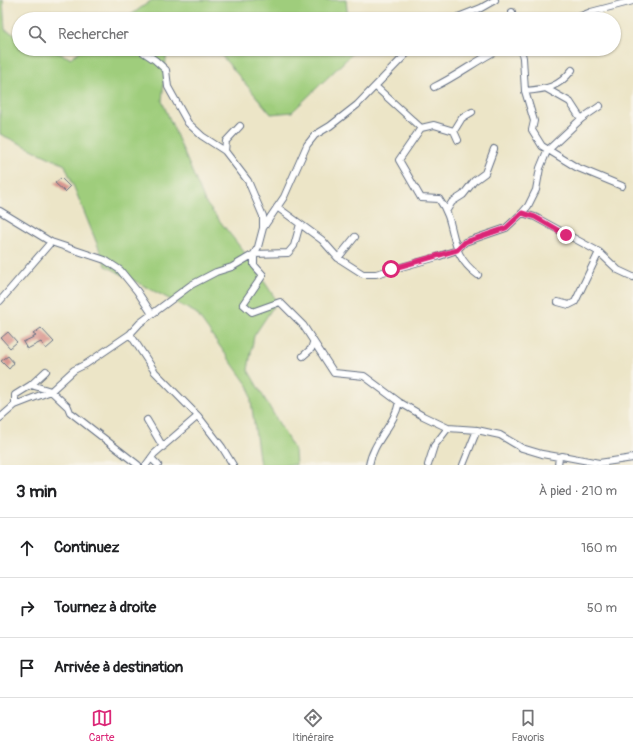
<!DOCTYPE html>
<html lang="fr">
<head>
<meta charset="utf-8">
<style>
	:root { --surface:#fff; --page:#f2f2f2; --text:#202124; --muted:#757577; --line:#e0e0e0; --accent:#db2777 }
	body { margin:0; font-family:Pangolin,sans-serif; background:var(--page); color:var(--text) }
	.stop { position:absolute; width:12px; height:12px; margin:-9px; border:3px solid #db2777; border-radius:50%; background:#fff }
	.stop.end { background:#db2777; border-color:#fff; box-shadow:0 1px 4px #0008 }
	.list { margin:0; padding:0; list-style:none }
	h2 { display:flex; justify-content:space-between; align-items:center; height:52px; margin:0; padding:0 16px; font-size:17px }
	h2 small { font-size:13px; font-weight:400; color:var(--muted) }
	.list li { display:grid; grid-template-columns:26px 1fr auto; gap:12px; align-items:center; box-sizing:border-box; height:60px; padding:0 16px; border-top:1px solid var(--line) }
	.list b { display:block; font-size:15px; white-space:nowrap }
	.list em { font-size:13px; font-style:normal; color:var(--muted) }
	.icon { flex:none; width:22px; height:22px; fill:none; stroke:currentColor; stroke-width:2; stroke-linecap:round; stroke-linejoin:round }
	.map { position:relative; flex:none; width:633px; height:465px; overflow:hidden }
	.search { position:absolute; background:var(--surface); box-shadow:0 1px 3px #0004; left:12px; right:12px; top:12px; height:44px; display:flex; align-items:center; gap:10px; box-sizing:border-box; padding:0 14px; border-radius:22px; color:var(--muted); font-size:15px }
	.sheet { height:232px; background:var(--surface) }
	nav { display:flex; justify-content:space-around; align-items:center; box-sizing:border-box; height:56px; border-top:1px solid var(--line); background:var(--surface); font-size:11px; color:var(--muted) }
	nav a { display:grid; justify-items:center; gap:2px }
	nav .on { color:var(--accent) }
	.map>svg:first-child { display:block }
</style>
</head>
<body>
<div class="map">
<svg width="633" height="465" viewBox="0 0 633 465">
	<rect width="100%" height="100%" fill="#f7f3e8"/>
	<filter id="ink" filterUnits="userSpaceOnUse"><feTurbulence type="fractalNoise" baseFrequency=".025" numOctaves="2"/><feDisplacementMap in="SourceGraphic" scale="8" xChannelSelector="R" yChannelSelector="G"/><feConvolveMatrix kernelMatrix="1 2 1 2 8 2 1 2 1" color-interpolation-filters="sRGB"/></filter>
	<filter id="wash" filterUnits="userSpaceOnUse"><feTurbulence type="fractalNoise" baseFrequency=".012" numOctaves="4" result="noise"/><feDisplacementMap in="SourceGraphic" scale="16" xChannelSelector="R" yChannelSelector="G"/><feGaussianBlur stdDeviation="0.9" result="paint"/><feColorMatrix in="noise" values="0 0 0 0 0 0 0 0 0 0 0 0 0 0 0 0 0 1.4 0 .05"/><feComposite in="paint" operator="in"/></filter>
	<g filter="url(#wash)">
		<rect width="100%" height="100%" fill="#ece5c7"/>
		<path fill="#9fcd7b" stroke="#5d7e6c" d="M 0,0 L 3,0 L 5,30 L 19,36 L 19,49 L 49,49 L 70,58 L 83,49 L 167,49 L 162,101 L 205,202 L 248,257 L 277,301 L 254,336 L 248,370 L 295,451 L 296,465 L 260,465 L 249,387 L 196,313 L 106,266 L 65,165 L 0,134 Z
			M 152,0 L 346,0 L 348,19 L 169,19 L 164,17 L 164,19 L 125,19 Z
			M 216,49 L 354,49 L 352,54 L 292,112 L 271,114 Z"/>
		<g id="blocks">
			<path fill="#d9968f" d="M 61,178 L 70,187 L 65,192 L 55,183 Z
				M 41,328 L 54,342 L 46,349 L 41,342 L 27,349 L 23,342 L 36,336 L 33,334 Z
				M 8,332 L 17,342 L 10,348 L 1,338 Z
				M 8,356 L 14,363 L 9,369 L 1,361 Z"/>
		</g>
	</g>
	<g filter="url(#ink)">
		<use href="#blocks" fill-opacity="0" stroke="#646f83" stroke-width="1"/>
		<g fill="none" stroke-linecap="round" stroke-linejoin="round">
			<defs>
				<path id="street" d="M 512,12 L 513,19
					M 453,19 L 481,8 L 495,0
					M 574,19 L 591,12 L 633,1
					M 521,49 L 523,58 L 525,91 L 534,121 L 532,130 L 542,146 L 576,167 L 622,186
					M 143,52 L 155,60 L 166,70 L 168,87 L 188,123 L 202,136 L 225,151 L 248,181 L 263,216 L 263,228
					M 376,87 L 421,128 L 434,125 L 454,131 L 458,140
					M 434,87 C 457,76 477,60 500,49
					M 547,89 L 570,102 L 581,119
					M 525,91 C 547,89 558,88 572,70
					M 421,128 L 399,160 L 421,198 L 439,199 C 459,226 446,252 478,275
					M 454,131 L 462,118 L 472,112
					M 225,151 L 226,141 L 240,126
					M 277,207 L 322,240 L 338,258 L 363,274 L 376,274 L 437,257 L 457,250 L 465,242 L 506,228 L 522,213 L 528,206 L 536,190 L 540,168 L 547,151 L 581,119 L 600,106
					M 447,210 L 452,202 L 463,195 L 474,181 L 485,173 L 494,149
					M 0,211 L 51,242 L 105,260 L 120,270 L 137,291 L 152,314
					M 522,213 L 535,217 L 599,252 L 618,270 L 633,277
					M 300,224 L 294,246 L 288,253 L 254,254 L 254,265 L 263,275 L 243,304 L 252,312 L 280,302 L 303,325 L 334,373 L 364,376 L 399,402 L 423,416 L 448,428 L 477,430 L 500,435 L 522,448 L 542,454 L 559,457
					M 338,258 L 355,237
					M 0,301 L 51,242
					M 558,302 L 569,305 L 575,302 L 599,252
					M 130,334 L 155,372 L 198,416 L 222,447 L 233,465
					M 303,356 L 311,349 L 313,343
					M 31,385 L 51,391 L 68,407 L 70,412 L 138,465
					M 15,405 L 15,395 L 31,385 L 46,371
					M 0,418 L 15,405 L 51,391 L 74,370 L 86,364 L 130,334 L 140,323 L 191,285 L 216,272 L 232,267 L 254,254 L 258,247 L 263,228 L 284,197 L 307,145 L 315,135 L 330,126 L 357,105 L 411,49
					M 147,420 L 163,447
					M 151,458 L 158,465
					M 146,465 L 154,454 L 198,416
					M 369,465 C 373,441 395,425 399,402
					M 428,465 L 434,446 L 448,428
					M 463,465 L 477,430
					M 558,465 L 559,457 L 562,456 L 599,463 L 633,458"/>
			</defs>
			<use href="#street" stroke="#646f83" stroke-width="8"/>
			<use href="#street" stroke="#fff" stroke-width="6"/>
		</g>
	</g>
	<g fill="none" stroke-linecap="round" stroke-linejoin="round" filter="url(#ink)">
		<path stroke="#db2777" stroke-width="5" d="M 391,269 L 457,250 L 465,242 L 506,228 L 522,213 L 535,217 L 566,235"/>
	</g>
</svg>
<div class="stop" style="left:391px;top:269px"></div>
<div class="stop end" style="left:566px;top:235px"></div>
<div class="search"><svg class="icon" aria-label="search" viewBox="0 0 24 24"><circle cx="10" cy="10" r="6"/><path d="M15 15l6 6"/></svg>Rechercher</div>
</div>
<section class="sheet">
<h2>3 min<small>À pied · 210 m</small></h2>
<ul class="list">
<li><svg class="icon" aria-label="ahead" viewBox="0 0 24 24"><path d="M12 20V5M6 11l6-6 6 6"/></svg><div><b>Continuez</b></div><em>160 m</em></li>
<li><svg class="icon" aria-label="right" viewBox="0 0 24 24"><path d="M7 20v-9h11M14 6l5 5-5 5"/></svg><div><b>Tournez à droite</b></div><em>50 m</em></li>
<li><svg class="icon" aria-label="arrive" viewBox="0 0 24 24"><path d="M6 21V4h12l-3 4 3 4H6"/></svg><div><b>Arrivée à destination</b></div></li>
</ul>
</section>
<nav>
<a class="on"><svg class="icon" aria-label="map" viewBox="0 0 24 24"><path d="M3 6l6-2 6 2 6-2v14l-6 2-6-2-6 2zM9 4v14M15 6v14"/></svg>Carte</a>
<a><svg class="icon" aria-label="directions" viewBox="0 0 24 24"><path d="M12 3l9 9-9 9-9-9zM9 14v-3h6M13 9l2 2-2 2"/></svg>Itinéraire</a>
<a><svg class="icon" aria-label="saved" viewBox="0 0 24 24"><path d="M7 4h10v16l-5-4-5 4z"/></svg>Favoris</a>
</nav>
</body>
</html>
